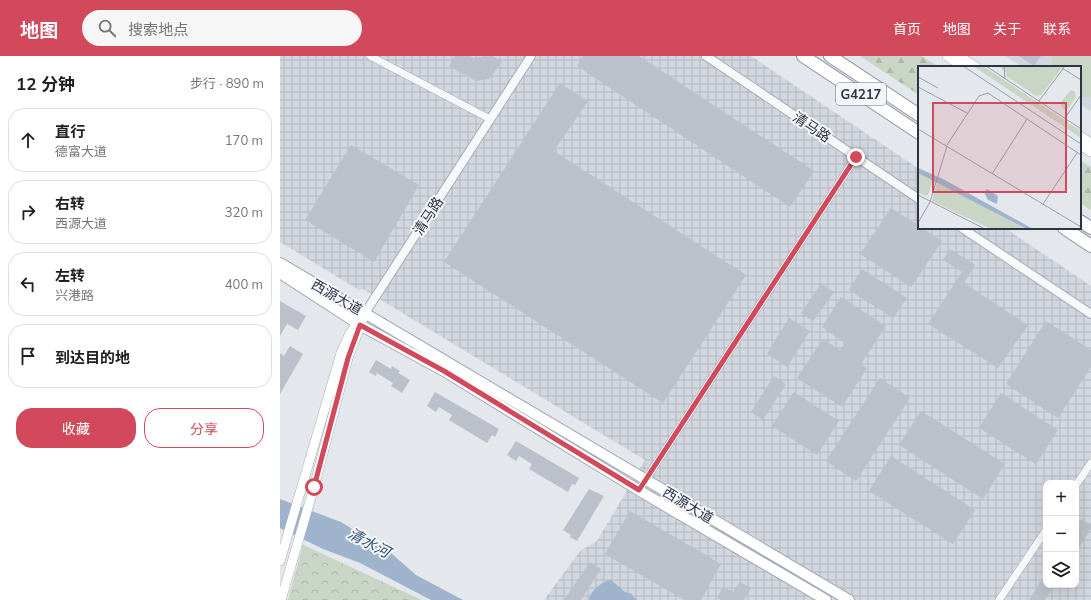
<!DOCTYPE html>
<html lang="zh">
<head>
<meta charset="utf-8">
<style>
	:root { --surface:#fff; --page:#f6f6f6; --text:#202124; --muted:#757577; --line:#e0e0e0; --accent:#d1495b }
	body { margin:0; font-family:Mulish,"Noto Sans SC",sans-serif; background:var(--page); color:var(--text) }
	.controls { position:absolute; right:12px; bottom:12px; display:grid; overflow:hidden; border-radius:8px; box-shadow:0 4px 16px #0002 }
	.controls button { width:36px; height:36px; display:grid; place-items:center; padding:0; border:0; border-bottom:1px solid var(--line); background:var(--surface); color:var(--text); font:20px sans-serif }
	.stop { position:absolute; width:12px; height:12px; margin:-9px; border:3px solid #d1495b; border-radius:50%; background:#fff }
	.stop.end { background:#d1495b; border-color:#fff; box-shadow:0 1px 4px #0008 }
	.list { margin:0; padding:0; list-style:none }
	h2 { display:flex; justify-content:space-between; align-items:center; height:52px; margin:0; padding:0 16px; font-size:17px }
	h2 small { font-size:13px; font-weight:400; color:var(--muted) }
	.list li { display:grid; grid-template-columns:26px 1fr auto; gap:12px; align-items:center; box-sizing:border-box; height:64px; margin:0 8px 8px; padding:0 8px; border:1px solid var(--line); border-radius:16px }
	.list b { display:block; font-size:15px; white-space:nowrap }
	.list p { margin:0; font-size:13px; white-space:nowrap; color:var(--muted) }
	.list em { font-size:13px; font-style:normal; color:var(--muted) }
	.actions { display:flex; gap:8px; padding:12px 16px }
	.actions a { flex:1; padding:9px 0; border:1px solid var(--accent); border-radius:16px; text-align:center; font-size:14px; color:var(--accent) }
	.actions .main { background:var(--accent); color:#fff }
	.icon { flex:none; width:22px; height:22px; fill:none; stroke:currentColor; stroke-width:2; stroke-linecap:round; stroke-linejoin:round }
	.map { position:relative; flex:none; width:811px; height:544px; overflow:hidden }
	header { display:flex; align-items:center; gap:24px; box-sizing:border-box; height:56px; padding:0 20px; background:var(--accent); color:#fff }
	header strong { font-size:19px }
	nav { display:flex; gap:22px; margin-inline-start:auto; font-size:14px }
	.search { width:280px; height:36px; background:var(--page); display:flex; align-items:center; gap:10px; box-sizing:border-box; padding:0 14px; border-radius:22px; color:var(--muted); font-size:15px }
	main { display:flex }
	aside { flex:1; background:var(--surface) }
	.map>svg:first-child { display:block }
</style>
</head>
<body>
<header>
<strong>地图</strong>
<div class="search"><svg class="icon" aria-label="search" viewBox="0 0 24 24"><circle cx="10" cy="10" r="6"/><path d="M15 15l6 6"/></svg>搜索地点</div>
<nav><a>首页</a><a>地图</a><a>关于</a><a>联系</a></nav>
</header>
<main>
<aside>
<h2>12 分钟<small>步行 · 890 m</small></h2>
<ul class="list">
<li><svg class="icon" aria-label="ahead" viewBox="0 0 24 24"><path d="M12 20V5M6 11l6-6 6 6"/></svg><div><b>直行</b><p>德富大道</p></div><em>170 m</em></li>
<li><svg class="icon" aria-label="right" viewBox="0 0 24 24"><path d="M7 20v-9h11M14 6l5 5-5 5"/></svg><div><b>右转</b><p>西源大道</p></div><em>320 m</em></li>
<li><svg class="icon" aria-label="left" viewBox="0 0 24 24"><path d="M17 20v-9H6M10 6l-5 5 5 5"/></svg><div><b>左转</b><p>兴港路</p></div><em>400 m</em></li>
<li><svg class="icon" aria-label="arrive" viewBox="0 0 24 24"><path d="M6 21V4h12l-3 4 3 4H6"/></svg><div><b>到达目的地</b></div></li>
</ul>
<div class="actions"><a class="main">收藏</a><a>分享</a></div>
</aside>
<div class="map">
<svg width="811" height="544" viewBox="0 0 811 544">
	<defs>
		<pattern id="industrial-grid" width="8" height="8" patternUnits="userSpaceOnUse"><rect width="8" height="8" fill="#d2d6de"/><path d="M0 4h8M4 0v8" fill="none" stroke="#b4b8c0"/></pattern>
		<pattern id="forest-firs" width="22" height="20" patternUnits="userSpaceOnUse"><rect width="22" height="20" fill="#c9d6c5"/><path d="M5 1l3.5 6h-7zM16 11l3.5 6h-7z" fill="#adb8ab"/></pattern>
		<pattern id="park-crowns" width="20" height="18" patternUnits="userSpaceOnUse"><rect width="20" height="18" fill="#c9d6c5"/><path d="M2 6a3 3 0 1 1 6 0M12 15a3 3 0 1 1 6 0" fill="none" stroke="#adb8ab"/></pattern>
	</defs>
	<rect width="100%" height="100%" fill="#e4e7ec"/>
	<path fill="#d2d6de" d="M 725,0 L 811,0 L 811,55 L 800,48 L 800,11 L 742,11 Z"/>
	<path fill="url(#industrial-grid)" fill-rule="evenodd" d="M 0,0 L 471,0 L 639,113 L 639,172 L 725,172 L 811,230 L 811,544 L 264,544 L 300,495 L 317,485 L 365,404 L 83,233 L 79,234 L 0,186 ZM 766,427 L 796,427 L 796,529 L 766,529 Z"/>
	<path fill="#c9d6c5" d="M 773,0 L 811,0 L 811,41 L 800,41 L 800,11 L 772,11 Z"/>
	<path fill="url(#forest-firs)" d="M 580,0 L 642,0 L 659,11 L 639,11 L 639,39 Z
		M 800,104 L 811,111 L 811,154 L 800,147 Z"/>
	<path fill="url(#park-crowns)" d="M 23,489 L 142,544 L 8,544 Z"/>
	<path fill="#9fb4cc" d="M 0,443 L 61,466 L 111,497 L 136,519 L 183,544 L 151,544 L 80,507 L 43,493 L 0,472 Z
		M 331,524 L 345,536 L 352,538 L 353,541 L 358,544 L 309,544 C 310,535 322,525 331,524 Z"/>
	<path fill="#bbc0ca" d="M 175,0 L 190,0 L 193,2 L 213,0 L 222,6 L 209,23 L 196,25 L 169,10 Z
		M 303,0 L 359,0 L 534,115 L 510,151 L 297,10 Z
		M 739,0 L 761,0 L 754,10 Z
		M 280,27 L 308,45 L 274,95 L 466,219 L 383,347 L 164,206 Z
		M 71,89 L 139,129 L 94,206 L 25,164 Z
		M 611,152 L 639,170 L 639,172 L 642,172 L 662,185 L 631,231 L 580,198 Z
		M 670,193 L 695,209 L 684,227 L 748,269 L 718,312 L 648,268 L 682,216 L 663,204 Z
		M 582,213 L 627,242 L 613,262 L 569,234 Z
		M 541,228 L 554,236 L 533,265 L 521,257 Z
		M 561,241 L 606,270 L 581,308 L 587,312 L 562,351 L 517,322 L 543,283 L 560,294 L 565,287 L 542,271 Z
		M 0,245 L 26,260 L 18,274 L 7,268 L 0,280 Z
		M 509,262 L 530,275 L 507,311 L 487,298 Z
		M 766,265 L 811,294 L 811,311 L 778,362 L 726,328 Z
		M 10,290 L 23,298 L 0,338 L 0,297 L 4,300 Z
		M 96,304 L 111,313 L 112,310 L 120,315 L 118,317 L 130,324 L 122,337 L 111,330 L 113,327 L 97,317 L 96,320 L 89,316 Z
		M 494,320 L 506,328 L 483,364 L 471,356 Z
		M 600,322 L 630,342 L 576,425 L 546,405 Z
		M 155,336 L 219,373 L 215,381 L 212,379 L 207,387 L 169,364 L 172,359 L 159,351 L 156,356 L 147,350 Z
		M 514,336 L 559,365 L 537,399 L 492,370 Z
		M 721,337 L 778,374 L 756,408 L 699,372 Z
		M 641,355 L 725,408 L 703,443 L 619,389 Z
		M 236,385 L 299,422 L 295,429 L 292,428 L 288,436 L 249,413 L 252,408 L 239,400 L 236,405 L 227,399 Z
		M 611,400 L 695,454 L 673,488 L 589,435 Z
		M 309,433 L 324,440 L 297,485 L 290,481 L 291,479 L 283,474 Z
		M 350,455 L 441,508 L 421,544 L 404,544 L 325,498 Z
		M 801,463 L 811,469 L 811,473 L 796,496 L 796,471 Z
		M 310,506 L 321,513 L 301,544 L 284,544 Z
		M 766,517 L 766,529 L 774,529 L 765,544 L 749,544 Z
		M 460,526 L 471,532 L 464,544 L 441,544 L 437,542 L 443,530 L 453,536 Z"/>
	<g fill="none" stroke-linecap="round" stroke-linejoin="round">
		<defs>
			<path id="minor" d="M 90,0 L 210,63
				M 796,429 L 811,407
				M 359,434 L 576,101
				M 719,544 L 766,474"/>
			<path id="tertiary" d="M 426,0 L 639,143
				M 682,172 L 811,258
				M 85,257 L 251,0"/>
			<path id="secondary" d="M 667,0 L 683,11
				M 679,0 L 696,11
				M 800,80 L 811,87
				M 800,89 L 811,96
				M 0,505 L 61,297 L 69,279 L 78,266
				M 1,544 L 34,431 L 68,302 L 85,257"/>
			<path id="primary" d="M 0,207 L 569,544
				M 0,217 L 80,269 L 164,315 L 365,438 L 546,544"/>
			<path id="motorway" d="M 523,0 L 639,77
				M 550,0 L 639,59
				M 800,165 L 811,172
				M 784,172 L 811,190"/>
		</defs>
		<use href="#minor" stroke="#a9aeb7" stroke-width="8"/>
		<use href="#tertiary" stroke="#a9aeb7" stroke-width="10"/>
		<use href="#secondary" stroke="#a9aeb7" stroke-width="10"/>
		<use href="#primary" stroke="#a3abb8" stroke-width="12"/>
		<use href="#motorway" stroke="#8b94a3" stroke-width="14"/>
		<use href="#minor" stroke="#f7f8fa" stroke-width="7"/>
		<use href="#tertiary" stroke="#f7f8fa" stroke-width="8"/>
		<use href="#secondary" stroke="#fff" stroke-width="9"/>
		<use href="#primary" stroke="#fff" stroke-width="10"/>
		<use href="#motorway" stroke="#fff" stroke-width="12"/>
	</g>
	<g fill="none" stroke-linecap="round" stroke-linejoin="round">
		<path stroke="#d1495b" stroke-width="5" d="M 34,431 L 68,302 L 80,269 L 164,315 L 359,434 L 576,101"/>
	</g>
	<g text-anchor="middle" stroke-width="4" stroke-linejoin="round" paint-order="stroke">
		<rect fill="#f4f6f9" stroke="#676e7b" stroke-width="1" x="556" y="27" width="50" height="22" rx="3"/>
		<g font-size="13" font-weight="bold" fill="#2b3445">
			<text x="581" y="43">G4217</text>
		</g>
		<g font-size="14" fill="#2b3445" stroke="#f4f6f9">
			<text transform="translate(532 71) rotate(34)" y="5">清马路</text>
			<text transform="translate(148 160) rotate(-57)" y="5">清马路</text>
			<text transform="translate(57 241) rotate(30)" y="5">西源大道</text>
			<text transform="translate(408 449) rotate(31)" y="5">西源大道</text>
		</g>
		<g font-size="15" font-style="italic" fill="#34527a" stroke="#f4f6f9">
			<text transform="translate(89 487) rotate(28)" y="5">清水河</text>
		</g>
	</g>
	<g transform="translate(638 10)">
		<rect width="163" height="163" fill="#e4e7ec"/>
		<path d="M 85,0 L 145,0 L 123,29 L 118,30 L 87,9 L 89,7 L 83,3 ZM 153,24 L 157,26 L 158,31 L 150,43 L 145,43 L 142,37 Z" fill="#c9d6c5"/>
		<path d="M 55,0 L 65,0 L 163,65 L 163,72 Z" fill="#c9d6c5"/>
		<path d="M 0,107 L 15,114 L 10,129 L 7,130 L 0,126 ZM 19,117 L 43,128 L 108,163 L 73,163 L 14,135 Z" fill="#c9d6c5"/>
		<path d="M 0,102 L 25,113 L 115,163 L 109,163 L 0,107 ZM 69,123 L 80,130 L 79,138 L 70,134 L 66,126 Z" fill="#9fb4cc"/>
		<path fill="none" stroke="#9a9fa9" stroke-width="1" d="M 45,0 L 163,78M 68,0 L 163,63M 86,0 L 87,13M 144,2 L 163,14M 0,11 L 20,22M 0,21 L 49,47M 121,35 L 147,0M 147,52 L 163,29M 0,63 L 163,161M 29,79 L 61,30 L 70,27 L 163,89M 74,108 L 109,53M 0,129 L 67,163M 125,138 L 159,87M 0,157 L 12,136 L 29,80"/>
		<path fill="#d1495b" fill-opacity="0.15" stroke="#d1495b" stroke-width="2" d="M 15,37 L 148,37 L 148,126 L 15,126 Z"/>
		<rect width="163" height="163" fill="none" stroke="#2b3445" stroke-width="2"/>
	</g>
</svg>
<div class="controls">
<button>+</button>
<button>−</button>
<button><svg class="icon" aria-label="layers" viewBox="0 0 24 24"><path d="M12 4l9 5-9 5-9-5zM3 14l9 5 9-5"/></svg></button>
</div>
<div class="stop" style="left:34px;top:431px"></div>
<div class="stop end" style="left:576px;top:101px"></div>
</div>
</main>
</body>
</html>
